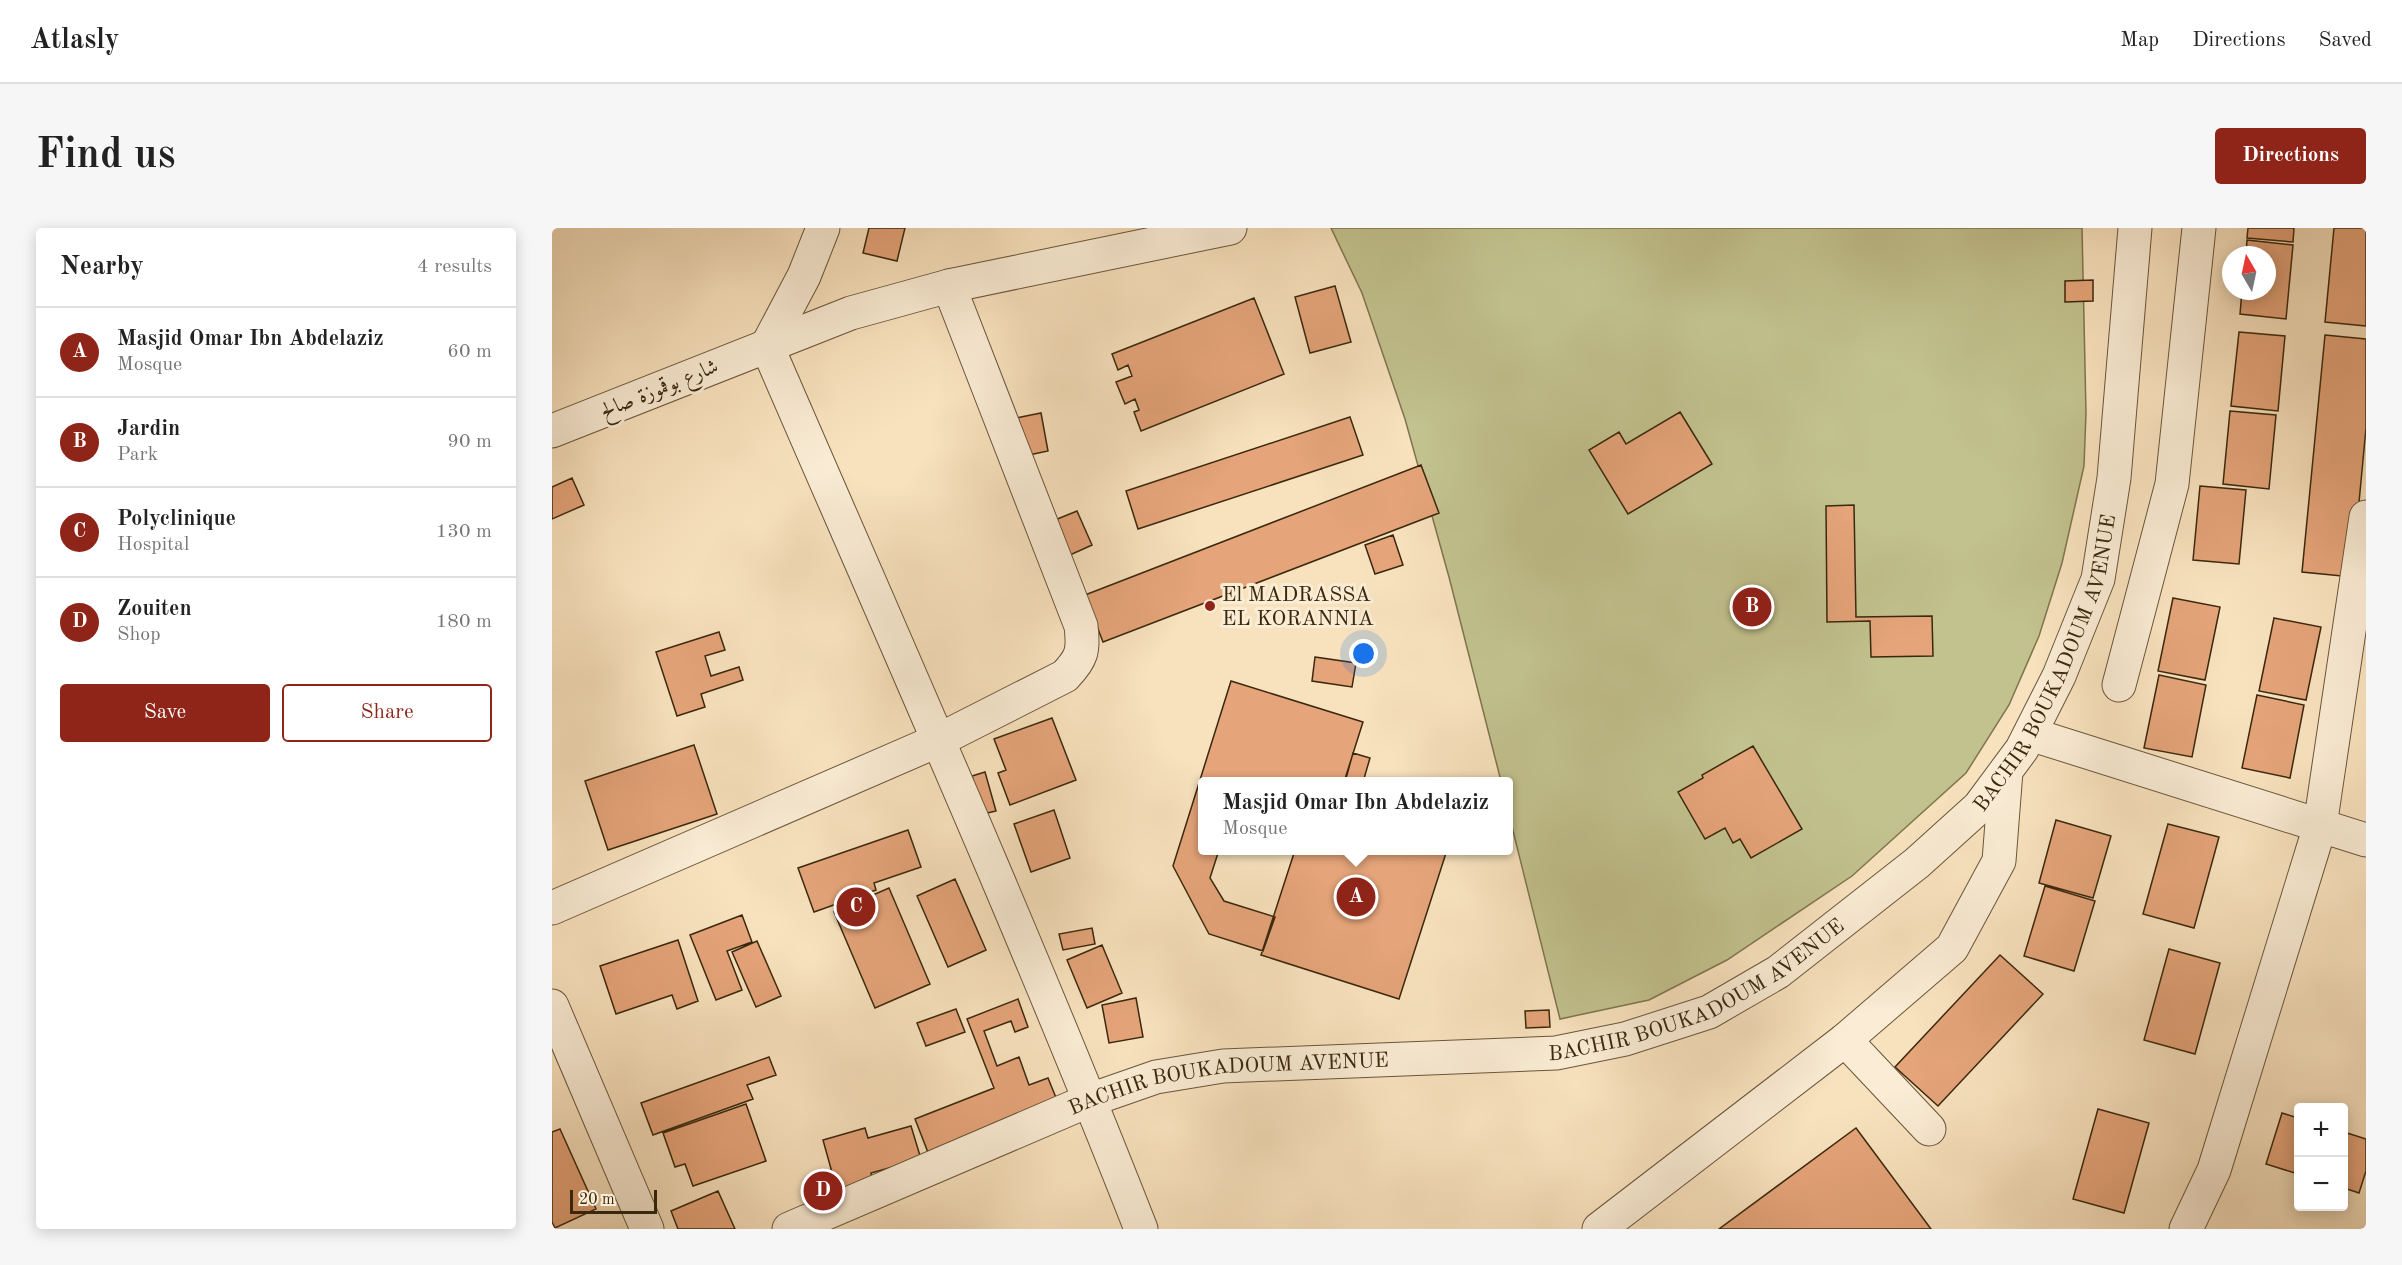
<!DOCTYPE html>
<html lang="en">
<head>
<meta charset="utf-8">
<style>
	:root { --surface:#fff; --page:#f6f6f6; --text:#222; --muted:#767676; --line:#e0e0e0; --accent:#8f2418 }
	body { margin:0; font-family:"Old Standard TT",Amiri,serif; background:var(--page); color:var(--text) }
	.controls { position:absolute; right:18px; bottom:18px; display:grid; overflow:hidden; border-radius:6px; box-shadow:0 3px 15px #0003 }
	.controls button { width:54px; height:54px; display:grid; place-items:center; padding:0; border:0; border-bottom:2px solid var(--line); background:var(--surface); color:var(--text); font:30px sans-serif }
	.compass { position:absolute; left:1670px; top:18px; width:54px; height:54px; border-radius:50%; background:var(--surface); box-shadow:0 3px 15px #0003; rotate:351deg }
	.scale { position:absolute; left:18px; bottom:15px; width:87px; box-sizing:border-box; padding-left:6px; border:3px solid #3a280e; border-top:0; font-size:16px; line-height:21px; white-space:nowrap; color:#3a280e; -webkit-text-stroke:4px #faecd5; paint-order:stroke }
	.you { position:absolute; left:812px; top:426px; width:21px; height:21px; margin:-15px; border:4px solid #fff; border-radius:50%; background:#1a73e8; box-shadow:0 0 0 9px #1a73e833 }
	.badge { display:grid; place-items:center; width:39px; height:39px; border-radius:50%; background:var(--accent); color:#fff; font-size:20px; font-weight:700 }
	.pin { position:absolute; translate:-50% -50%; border:3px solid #fff; box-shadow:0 2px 6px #0006 }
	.popup { position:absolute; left:646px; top:549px; width:315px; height:78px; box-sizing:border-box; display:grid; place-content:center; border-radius:6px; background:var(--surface); filter:drop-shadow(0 2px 4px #0005); font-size:20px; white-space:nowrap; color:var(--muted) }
	.popup b { font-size:22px; color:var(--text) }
	.popup::after { content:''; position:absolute; left:50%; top:100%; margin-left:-12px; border:12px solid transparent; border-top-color:var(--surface) }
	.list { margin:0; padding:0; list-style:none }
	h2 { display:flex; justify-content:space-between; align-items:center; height:78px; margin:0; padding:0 24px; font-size:26px }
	h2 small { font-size:20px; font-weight:400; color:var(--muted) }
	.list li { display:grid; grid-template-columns:39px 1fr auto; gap:18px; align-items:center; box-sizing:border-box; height:90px; padding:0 24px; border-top:2px solid var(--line) }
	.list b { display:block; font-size:22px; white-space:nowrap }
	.list p { margin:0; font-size:20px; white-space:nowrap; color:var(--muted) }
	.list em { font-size:20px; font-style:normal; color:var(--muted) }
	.actions { display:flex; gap:12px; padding:18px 24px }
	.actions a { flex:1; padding:14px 0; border:2px solid var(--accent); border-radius:6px; text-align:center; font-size:21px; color:var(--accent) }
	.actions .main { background:var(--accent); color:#fff }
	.map { position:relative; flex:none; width:1814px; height:1001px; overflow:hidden; border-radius:6px }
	header { display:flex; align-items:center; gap:36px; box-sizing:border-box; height:84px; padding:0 30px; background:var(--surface); border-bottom:2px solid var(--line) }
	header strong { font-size:28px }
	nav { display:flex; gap:33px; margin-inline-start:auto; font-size:21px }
	.intro { display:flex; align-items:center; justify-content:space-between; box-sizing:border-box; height:144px; padding:0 36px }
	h1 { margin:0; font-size:42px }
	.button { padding:15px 27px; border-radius:6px; background:var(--accent); color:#fff; font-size:21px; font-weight:700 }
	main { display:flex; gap:36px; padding:0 36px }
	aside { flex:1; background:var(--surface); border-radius:6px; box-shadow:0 3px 15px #0003 }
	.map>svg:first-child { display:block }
</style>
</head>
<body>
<header>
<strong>Atlasly</strong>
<nav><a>Map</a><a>Directions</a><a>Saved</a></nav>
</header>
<div class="intro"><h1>Find us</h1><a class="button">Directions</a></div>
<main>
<aside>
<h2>Nearby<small>4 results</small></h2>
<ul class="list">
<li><span class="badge">A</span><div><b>Masjid Omar Ibn Abdelaziz</b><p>Mosque</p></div><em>60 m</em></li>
<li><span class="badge">B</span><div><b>Jardin</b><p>Park</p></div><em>90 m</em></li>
<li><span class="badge">C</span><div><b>Polyclinique</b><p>Hospital</p></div><em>130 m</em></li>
<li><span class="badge">D</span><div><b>Zouiten</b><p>Shop</p></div><em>180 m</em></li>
</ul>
<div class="actions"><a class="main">Save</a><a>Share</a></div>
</aside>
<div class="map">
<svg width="1814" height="1001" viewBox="0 0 1814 1001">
	<rect width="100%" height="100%" fill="#f8e2be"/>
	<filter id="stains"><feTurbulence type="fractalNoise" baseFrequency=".00333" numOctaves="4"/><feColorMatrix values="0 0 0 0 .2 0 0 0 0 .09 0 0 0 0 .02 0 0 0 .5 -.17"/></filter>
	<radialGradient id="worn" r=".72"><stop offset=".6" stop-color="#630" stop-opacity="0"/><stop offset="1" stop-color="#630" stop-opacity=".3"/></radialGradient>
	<path fill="#c2c28e" stroke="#7e754e" stroke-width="1.5" d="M 779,0 L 1530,0 L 1534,185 L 1532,238 L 1510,335 L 1487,408 L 1457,477 L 1414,545 L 1300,648 L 1175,732 L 1097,772 L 1008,791 L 957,587 L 957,554 L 949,553 L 897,349 L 853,191 L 810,65 Z"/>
	<path fill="#e5a479" stroke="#3a280e" stroke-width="1.5" d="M 317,0 L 353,0 L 345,33 L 311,25 Z
		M 1696,0 L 1742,0 L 1741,14 L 1695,10 Z
		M 1782,0 L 1814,0 L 1814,98 L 1773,94 Z
		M 1695,12 L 1741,17 L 1734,91 L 1688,86 L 1690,63 L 1715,63 L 1715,27 L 1694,27 Z
		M 1541,52 L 1541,73 L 1513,74 L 1513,53 Z
		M 783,58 L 799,114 L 758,125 L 743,69 Z
		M 702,70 L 732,146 L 589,203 L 582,184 L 587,182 L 583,171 L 573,176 L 564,154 L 580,148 L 576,137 L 566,142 L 560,126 Z
		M 1687,104 L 1733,108 L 1726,183 L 1679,178 Z
		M 1773,107 L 1814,111 L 1814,200 L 1800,349 L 1750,344 Z
		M 1678,183 L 1724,187 L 1717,261 L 1671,256 Z
		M 1128,184 L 1160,236 L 1076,286 L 1037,222 L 1067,204 L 1074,216 Z
		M 489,185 L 496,223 L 472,228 L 464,190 Z
		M 798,189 L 811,227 L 586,301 L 574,263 Z
		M 869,237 L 887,285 L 551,414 L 533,367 Z
		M 20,250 L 32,277 L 0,291 L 0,259 Z
		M 1648,258 L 1694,262 L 1687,336 L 1641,332 Z
		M 1302,277 L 1304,389 L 1380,388 L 1381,428 L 1319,429 L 1318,393 L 1275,394 L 1274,278 Z
		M 525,283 L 540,317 L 518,327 L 503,292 Z
		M 841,307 L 851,337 L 823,346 L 813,317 Z
		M 1621,370 L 1668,379 L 1653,452 L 1606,443 Z
		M 1722,390 L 1769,399 L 1754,472 L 1707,463 Z
		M 167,404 L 173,422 L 153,428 L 159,448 L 187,439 L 191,452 L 149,466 L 153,479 L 125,488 L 104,424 Z
		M 763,429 L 804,435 L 800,459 L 760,453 Z
		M 1607,447 L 1654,457 L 1640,529 L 1592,520 Z
		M 679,453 L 811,494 L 792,554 L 651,554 L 651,622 L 667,622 L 658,650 L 672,673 L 723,689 L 711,723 L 657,706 L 621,638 Z
		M 1705,467 L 1752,477 L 1738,550 L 1690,540 Z
		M 500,490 L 524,552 L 458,577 L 446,545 L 454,542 L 442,511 Z
		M 142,517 L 165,586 L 56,622 L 33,553 Z
		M 1201,518 L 1250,601 L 1199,630 L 1188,611 L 1181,615 L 1173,600 L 1153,611 L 1126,564 L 1151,550 L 1150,547 Z
		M 801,525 L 818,530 L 811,554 L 793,554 Z
		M 433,544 L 444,583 L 431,586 L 420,548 Z
		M 502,582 L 518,630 L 479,644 L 462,596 Z
		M 1504,592 L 1559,608 L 1541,670 L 1487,655 Z
		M 1616,596 L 1667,609 L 1642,700 L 1591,686 Z
		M 356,602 L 369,639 L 322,655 L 324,662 L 262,684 L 246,640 Z
		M 743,622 L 895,622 L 847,771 L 709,727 Z
		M 403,651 L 434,722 L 396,739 L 365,668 Z
		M 1493,658 L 1543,673 L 1522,743 L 1472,728 Z
		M 337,660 L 378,756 L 323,780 L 282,684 Z
		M 190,687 L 200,714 L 175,723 L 190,762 L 164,772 L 138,707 Z
		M 540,700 L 543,716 L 511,722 L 507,706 Z
		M 126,712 L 146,773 L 125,781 L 120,767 L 64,786 L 48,738 Z
		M 205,713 L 229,768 L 204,779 L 180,724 Z
		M 550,717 L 570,765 L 535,780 L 515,732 Z
		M 1617,721 L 1668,735 L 1643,826 L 1592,812 Z
		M 1448,727 L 1491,766 L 1386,878 L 1343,839 Z
		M 584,770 L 591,809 L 557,815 L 550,777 Z
		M 466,771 L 476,799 L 463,804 L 459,793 L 432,803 L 445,838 L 467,829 L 477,857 L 496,850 L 507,877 L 377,927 L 363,891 L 442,860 L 415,791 Z
		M 404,781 L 413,804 L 374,818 L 365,795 Z
		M 997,782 L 998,799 L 974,800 L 973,783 Z
		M 217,829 L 224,847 L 195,857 L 201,871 L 101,907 L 89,875 Z
		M 194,876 L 214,933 L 141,958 L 133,936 L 123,939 L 111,905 Z
		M 1546,881 L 1597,895 L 1572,985 L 1521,971 Z
		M 1730,885 L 1746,890 L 1746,946 L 1714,936 Z
		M 359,898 L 369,931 L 319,945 L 321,956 L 286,966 L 271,912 L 313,900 L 316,910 Z
		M 1304,900 L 1379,1001 L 1167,1001 Z
		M 8,901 L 44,981 L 3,1000 L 0,994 L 0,904 Z
		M 1792,904 L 1814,911 L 1814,943 L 1807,965 L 1792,960 Z
		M 166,963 L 183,1001 L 126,1001 L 119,983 Z"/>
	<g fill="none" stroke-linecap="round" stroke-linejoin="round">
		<defs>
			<g id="minor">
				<path d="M 215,118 C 342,411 472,703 589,1001"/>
				<path d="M 215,118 L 252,48 L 271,0"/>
				<path d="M 0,203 L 299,85 L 397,58 L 678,0"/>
				<path d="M 1567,457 L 1620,256 L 1647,0"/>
				<path d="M 1478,506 L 1814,612"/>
				<path d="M 0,680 L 387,512 L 513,448 C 530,430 532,423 529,398 L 397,58"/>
				<path d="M 0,778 L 95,1001"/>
				<path d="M 1293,812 L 1377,901"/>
				<path id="s1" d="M 237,1001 L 538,872 L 604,849 L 671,838 L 1004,825 L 1073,811 L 1157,784 L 1226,744 L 1365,635 L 1427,579 L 1470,521 L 1507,448 L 1546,351 L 1562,250 L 1583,0"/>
				<path d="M 1047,1001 L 1293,812 L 1400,720 L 1447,633 L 1454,543"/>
				<path d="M 1634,1001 L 1662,942 L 1768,598 L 1814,289"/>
			</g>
		</defs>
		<use href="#minor" stroke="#6a563a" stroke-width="35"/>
		<use href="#minor" stroke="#faecd5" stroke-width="33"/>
	</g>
	<circle fill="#8f2418" stroke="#faecd5" stroke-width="2" cx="658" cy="378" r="6"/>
	<g text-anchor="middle" stroke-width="6" stroke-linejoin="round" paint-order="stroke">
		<g font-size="21" fill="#3a280e" stroke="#faecd5">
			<text transform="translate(107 160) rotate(-22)" y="7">شارع بوقموزة صالح</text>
			<text dy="7" stroke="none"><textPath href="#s1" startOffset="1458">BACHIR BOUKADOUM AVENUE</textPath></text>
			<text dy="7" stroke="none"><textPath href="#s1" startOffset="954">BACHIR BOUKADOUM AVENUE</textPath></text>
			<text dy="7" stroke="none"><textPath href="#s1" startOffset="468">BACHIR BOUKADOUM AVENUE</textPath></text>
		</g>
		<g font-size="21" fill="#3a280e" stroke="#faecd5" text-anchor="start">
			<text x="670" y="373">El MADRASSA<tspan x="670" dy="24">EL KORANNIA</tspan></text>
		</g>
	</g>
	<rect width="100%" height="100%" filter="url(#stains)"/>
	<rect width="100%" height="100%" fill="url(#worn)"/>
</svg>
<div class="controls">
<button>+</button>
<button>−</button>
</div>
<svg class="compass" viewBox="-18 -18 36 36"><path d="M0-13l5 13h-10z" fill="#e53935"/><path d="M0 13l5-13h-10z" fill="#767676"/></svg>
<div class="scale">20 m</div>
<div class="you"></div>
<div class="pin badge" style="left:804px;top:669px">A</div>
<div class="popup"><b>Masjid Omar Ibn Abdelaziz</b>Mosque</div>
<div class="pin badge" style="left:1200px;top:379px">B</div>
<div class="pin badge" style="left:304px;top:679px">C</div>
<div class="pin badge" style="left:271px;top:963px">D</div>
</div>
</main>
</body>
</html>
